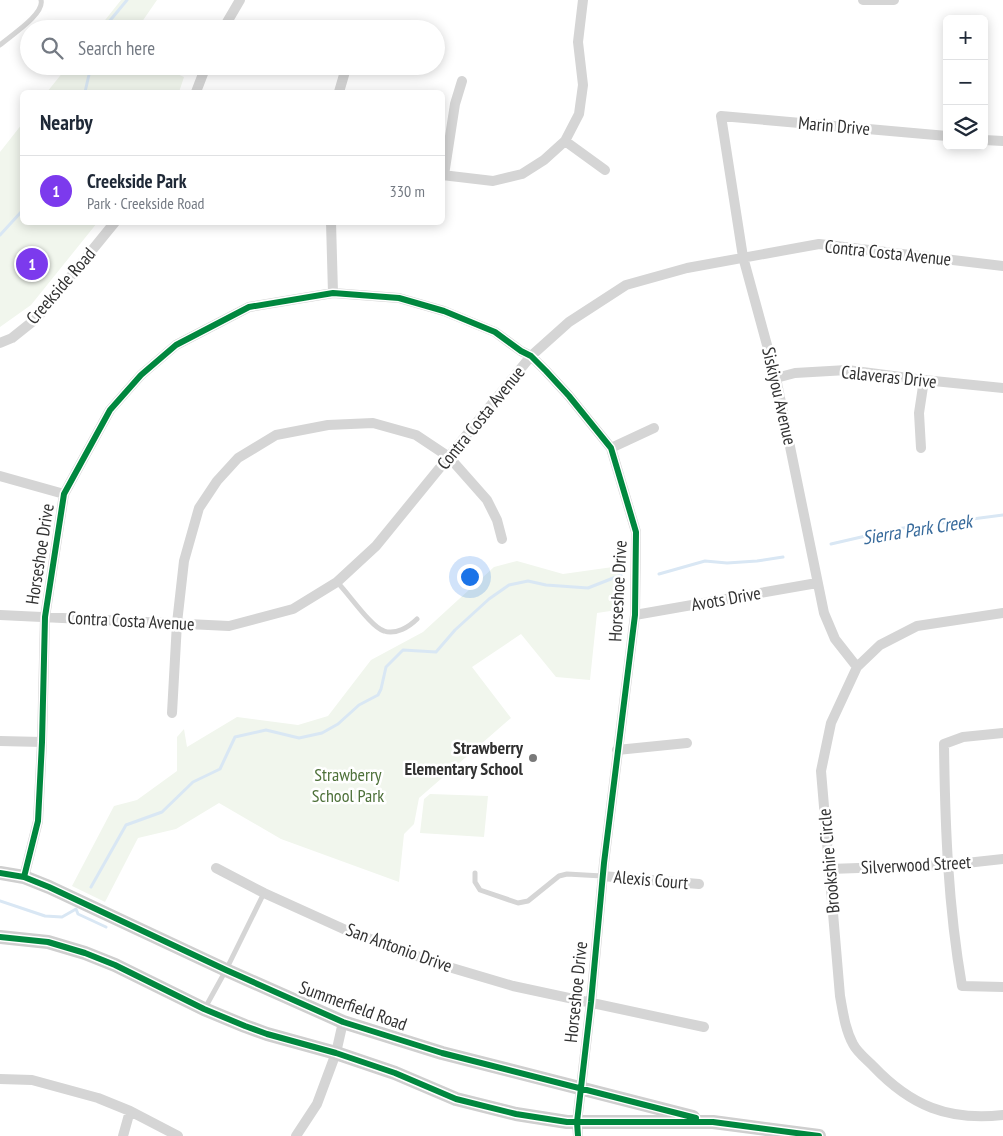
<!DOCTYPE html>
<html lang="en">
<head>
<meta charset="utf-8">
<style>
	:root { --surface:#fff; --page:#f2f2f3; --text:#1f2937; --muted:#747a83; --line:#e0e1e3; --accent:#7c3aed }
	body { margin:0; font-family:"PT Sans Narrow",sans-serif; background:var(--page); color:var(--text) }
	.controls { position:absolute; right:15px; top:15px; display:grid; overflow:hidden; border-radius:8px; box-shadow:0 2px 12px #0003 }
	.controls button { width:45px; height:45px; display:grid; place-items:center; padding:0; border:0; border-bottom:1px solid var(--line); background:var(--surface); color:var(--text); font:25px sans-serif }
	.you { position:absolute; left:469px; top:576px; width:18px; height:18px; margin:-12px; border:4px solid #fff; border-radius:50%; background:#1a73e8; box-shadow:0 0 0 8px #1a73e833 }
	.badge { display:grid; place-items:center; width:32px; height:32px; border-radius:50%; background:var(--accent); color:#fff; font-size:16px; font-weight:700 }
	.pin { position:absolute; translate:-50% -50%; border:2px solid #fff; box-shadow:0 1px 5px #0006 }
	.list { margin:0; padding:0; list-style:none }
	h2 { display:flex; justify-content:space-between; align-items:center; height:65px; margin:0; padding:0 20px; font-size:21px }
	h2 small { font-size:16px; font-weight:400; color:var(--muted) }
	.list li { display:grid; grid-template-columns:32px 1fr auto; gap:15px; align-items:center; box-sizing:border-box; height:70px; padding:0 20px; border-top:1px solid var(--line) }
	.list b { display:block; font-size:19px; white-space:nowrap }
	.list p { margin:0; font-size:16px; white-space:nowrap; color:var(--muted) }
	.list em { font-size:16px; font-style:normal; color:var(--muted) }
	.icon { flex:none; width:28px; height:28px; fill:none; stroke:currentColor; stroke-width:2; stroke-linecap:round; stroke-linejoin:round }
	.map { position:relative; flex:none; width:1003px; height:1136px; overflow:hidden }
	.search { position:absolute; background:var(--surface); box-shadow:0 2px 12px #0003; left:20px; top:20px; width:425px; height:55px; display:flex; align-items:center; gap:12px; box-sizing:border-box; padding:0 18px; border-radius:28px; color:var(--muted); font-size:19px }
	.panel { position:absolute; background:var(--surface); box-shadow:0 2px 12px #0003; left:20px; top:90px; width:425px; height:135px; border-radius:8px }
	.map>svg:first-child { display:block }
</style>
</head>
<body>
<div class="map">
<svg width="1003" height="1136" viewBox="0 0 1003 1136">
	<rect width="100%" height="100%" fill="#fff"/>
	<path fill="#f1f6ed" d="M 121,0 L 157,0 L 137,29 L 98,29 Z
		M 68,66 L 159,66 L 184,77 L 179,92 L 47,92 Z
		M 22,124 L 22,222 L 97,223 L 31,305 L 0,327 L 0,152 Z
		M 517,561 L 563,574 L 620,566 L 617,610 L 597,613 L 590,680 L 556,677 L 521,634 L 472,667 L 511,718 L 419,798 L 414,824 L 404,834 L 399,882 L 281,839 L 219,803 L 176,829 L 138,838 L 105,902 L 72,886 L 114,806 L 137,800 L 177,771 L 177,737 L 184,729 L 187,747 L 237,717 L 298,725 L 328,716 L 371,660 L 423,632 L 494,567 Z
		M 430,794 L 488,796 L 484,837 L 420,833 L 424,799 Z"/>
	<g fill="none" stroke-linecap="round" stroke-linejoin="round">
		<path stroke="#d9e7f4" stroke-width="3" d="M 103,29 L 127,0
			M 85,92 L 91,66
			M 0,235 L 22,211
			M 831,544 L 896,529 L 1003,515
			M 659,574 L 705,561 L 727,563 L 757,561 L 783,557
			M 91,887 L 126,825 L 162,812 L 193,782 L 220,769 L 235,737 L 266,730 L 299,738 L 322,733 L 338,724 L 359,705 L 378,695 L 381,689 L 386,667 L 403,650 L 436,652 L 455,630 L 489,599 L 509,585 L 528,581 L 546,585 L 588,588 L 621,575
			M 0,901 L 45,916 L 62,917 L 76,909 L 78,914 L 106,927"/>
		<path stroke="#d5d5d5" stroke-width="5" d="M 0,45 C 10,36 45,14 41,0
			M 337,582 C 349,594 371,627 384,631 C 396,635 409,627 417,619
			M 475,873 L 475,882 L 480,890 L 518,903 L 528,901 L 559,876 L 567,874 L 602,876
			M 205,1008 L 226,970 L 264,893"/>
		<path stroke="#d5d5d5" stroke-width="10" d="M 863,0 L 894,0
			M 223,29 L 240,0
			M 196,92 L 206,66
			M 339,92 L 346,68
			M 984,140 L 1003,141
			M 565,141 L 605,170
			M 442,175 L 493,181 L 522,174 L 544,160 L 565,141 L 579,114 L 583,85 L 578,42 L 583,0
			M 444,175 L 455,104 L 462,81
			M 331,222 L 333,293
			M 0,343 L 12,338 L 37,318 L 115,222
			M 776,378 L 795,373 L 847,370 L 924,380 L 1003,388
			M 611,448 L 654,428
			M 921,448 L 919,413 L 924,380
			M 0,476 L 64,494
			M 1003,613 L 917,626 L 880,645 L 857,667 L 831,723 L 821,771 L 840,996 C 843,1012 845,1029 853,1044 C 857,1052 867,1060 873,1066 C 911,1106 948,1121 1003,1115
			M 0,615 L 229,626 L 293,609 L 337,582 L 376,546 L 531,356 L 569,322 L 626,285 L 687,268 L 819,244 L 1003,266
			M 635,615 L 817,583
			M 857,667 L 835,639 L 824,613 L 776,378 L 743,257 L 721,116 L 947,136
			M 172,713 L 177,623 L 184,561 L 199,508 L 217,481 L 238,458 L 276,435 L 328,425 L 373,423 L 416,435 L 449,457 L 487,500 L 497,520 L 502,539
			M 1003,733 L 963,737 L 944,744 C 945,825 948,906 962,986 L 1003,987
			M 0,741 L 42,742
			M 617,750 L 687,743
			M 216,868 L 264,893 L 348,931 L 442,965 L 513,986 L 704,1027
			M 829,869 L 948,865 L 1003,859
			M 602,876 L 699,884
			M 24,877 L 38,821 L 42,742 L 45,617 L 64,494 L 110,410 L 141,375 L 176,345 L 249,307 L 333,293 L 399,298 L 444,311 L 495,332 L 521,351 L 531,356 L 546,371 L 569,396 L 611,448 L 636,532 L 635,615 L 604,863 L 591,1002 L 577,1122 L 578,1136
			M 0,1079 L 32,1080 L 98,1098 L 130,1111 L 178,1136
			M 123,1136 L 130,1111
			M 296,1136 L 317,1104 L 336,1053 L 343,1022"/>
		<path stroke="#cfcfcf" stroke-width="14" d="M 0,873 L 24,877 L 49,887 L 226,970 L 343,1022 L 442,1053 L 693,1117
			M 0,937 L 48,942 L 85,953 L 115,965 L 204,1009 L 245,1026 L 267,1034 L 336,1053 L 395,1073 L 456,1099 L 516,1114 L 567,1122 L 713,1122 L 819,1136"/>
		<defs>
			<path id="cycleway" d="M 0,873 L 24,877 L 49,887 L 226,970 L 343,1022 L 442,1053 L 696,1118
				M 24,877 L 38,821 L 42,742 L 45,617 L 64,494 L 110,410 L 141,375 L 176,345 L 249,307 L 333,293 L 399,298 L 444,311 L 495,332 L 521,351 L 531,356 L 546,371 L 569,396 L 611,448 L 636,532 L 635,615 L 604,863 L 591,1002 L 577,1122 L 578,1136
				M 0,937 L 48,942 L 85,953 L 115,965 L 204,1009 L 245,1026 L 267,1034 L 336,1053 L 395,1073 L 456,1099 L 516,1114 L 567,1122 L 713,1122 L 819,1136"/>
		</defs>
		<use href="#cycleway" stroke="#fff" stroke-width="9"/>
		<use href="#cycleway" stroke="#00873e" stroke-width="6"/>
	</g>
	<circle fill="#797979" stroke="#fff" stroke-width="2" cx="533" cy="758" r="5"/>
	<g text-anchor="middle" stroke-width="5" stroke-linejoin="round" paint-order="stroke">
		<g font-size="18" fill="#313131" stroke="#fff">
			<text transform="translate(834 126) rotate(5)" y="6">Marin Drive</text>
			<text transform="translate(888 253) rotate(6)" y="6">Contra Costa Avenue</text>
			<text transform="translate(61 286) rotate(-49)" y="6">Creekside Road</text>
			<text transform="translate(889 377) rotate(6)" y="6">Calaveras Drive</text>
			<text transform="translate(779 396) rotate(77)" y="6">Siskiyou Avenue</text>
			<text transform="translate(481 418) rotate(-51)" y="6">Contra Costa Avenue</text>
			<text transform="translate(40 554) rotate(-81)" y="6">Horseshoe Drive</text>
			<text transform="translate(618 591) rotate(-87)" y="6">Horseshoe Drive</text>
			<text transform="translate(726 599) rotate(-10)" y="6">Avots Drive</text>
			<text transform="translate(131 621) rotate(3)" y="6">Contra Costa Avenue</text>
			<text transform="translate(829 861) rotate(-95)" y="6">Brookshire Circle</text>
			<text transform="translate(916 865) rotate(-3)" y="6">Silverwood Street</text>
			<text transform="translate(651 880) rotate(5)" y="6">Alexis Court</text>
			<text transform="translate(399 948) rotate(20)" y="6">San Antonio Drive</text>
			<text transform="translate(576 992) rotate(-84)" y="6">Horseshoe Drive</text>
			<text transform="translate(353 1006) rotate(20)" y="6">Summerfield Road</text>
		</g>
		<g font-size="18" font-weight="bold" fill="#313131" stroke="#fff" text-anchor="end">
			<text x="523" y="754">Strawberry<tspan x="523" dy="21">Elementary School</tspan></text>
		</g>
		<g font-size="18" fill="#4e713a" stroke="#fff">
			<text x="348" y="781">Strawberry<tspan x="348" dy="21">School Park</tspan></text>
		</g>
		<g font-size="19" font-style="italic" fill="#376a9b" stroke="#fff">
			<text transform="translate(917 529) rotate(-9)" y="7">Sierra Park Creek</text>
		</g>
	</g>
</svg>
<div class="controls">
<button>+</button>
<button>−</button>
<button><svg class="icon" aria-label="layers" viewBox="0 0 24 24"><path d="M12 4l9 5-9 5-9-5zM3 14l9 5 9-5"/></svg></button>
</div>
<div class="you"></div>
<div class="pin badge" style="left:32px;top:264px">1</div>
<div class="search"><svg class="icon" aria-label="search" viewBox="0 0 24 24"><circle cx="10" cy="10" r="6"/><path d="M15 15l6 6"/></svg>Search here</div>
<section class="panel">
<h2>Nearby<small></small></h2>
<ul class="list">
<li><span class="badge">1</span><div><b>Creekside Park</b><p>Park · Creekside Road</p></div><em>330 m</em></li>
</ul>
</section>
</div>
</body>
</html>
